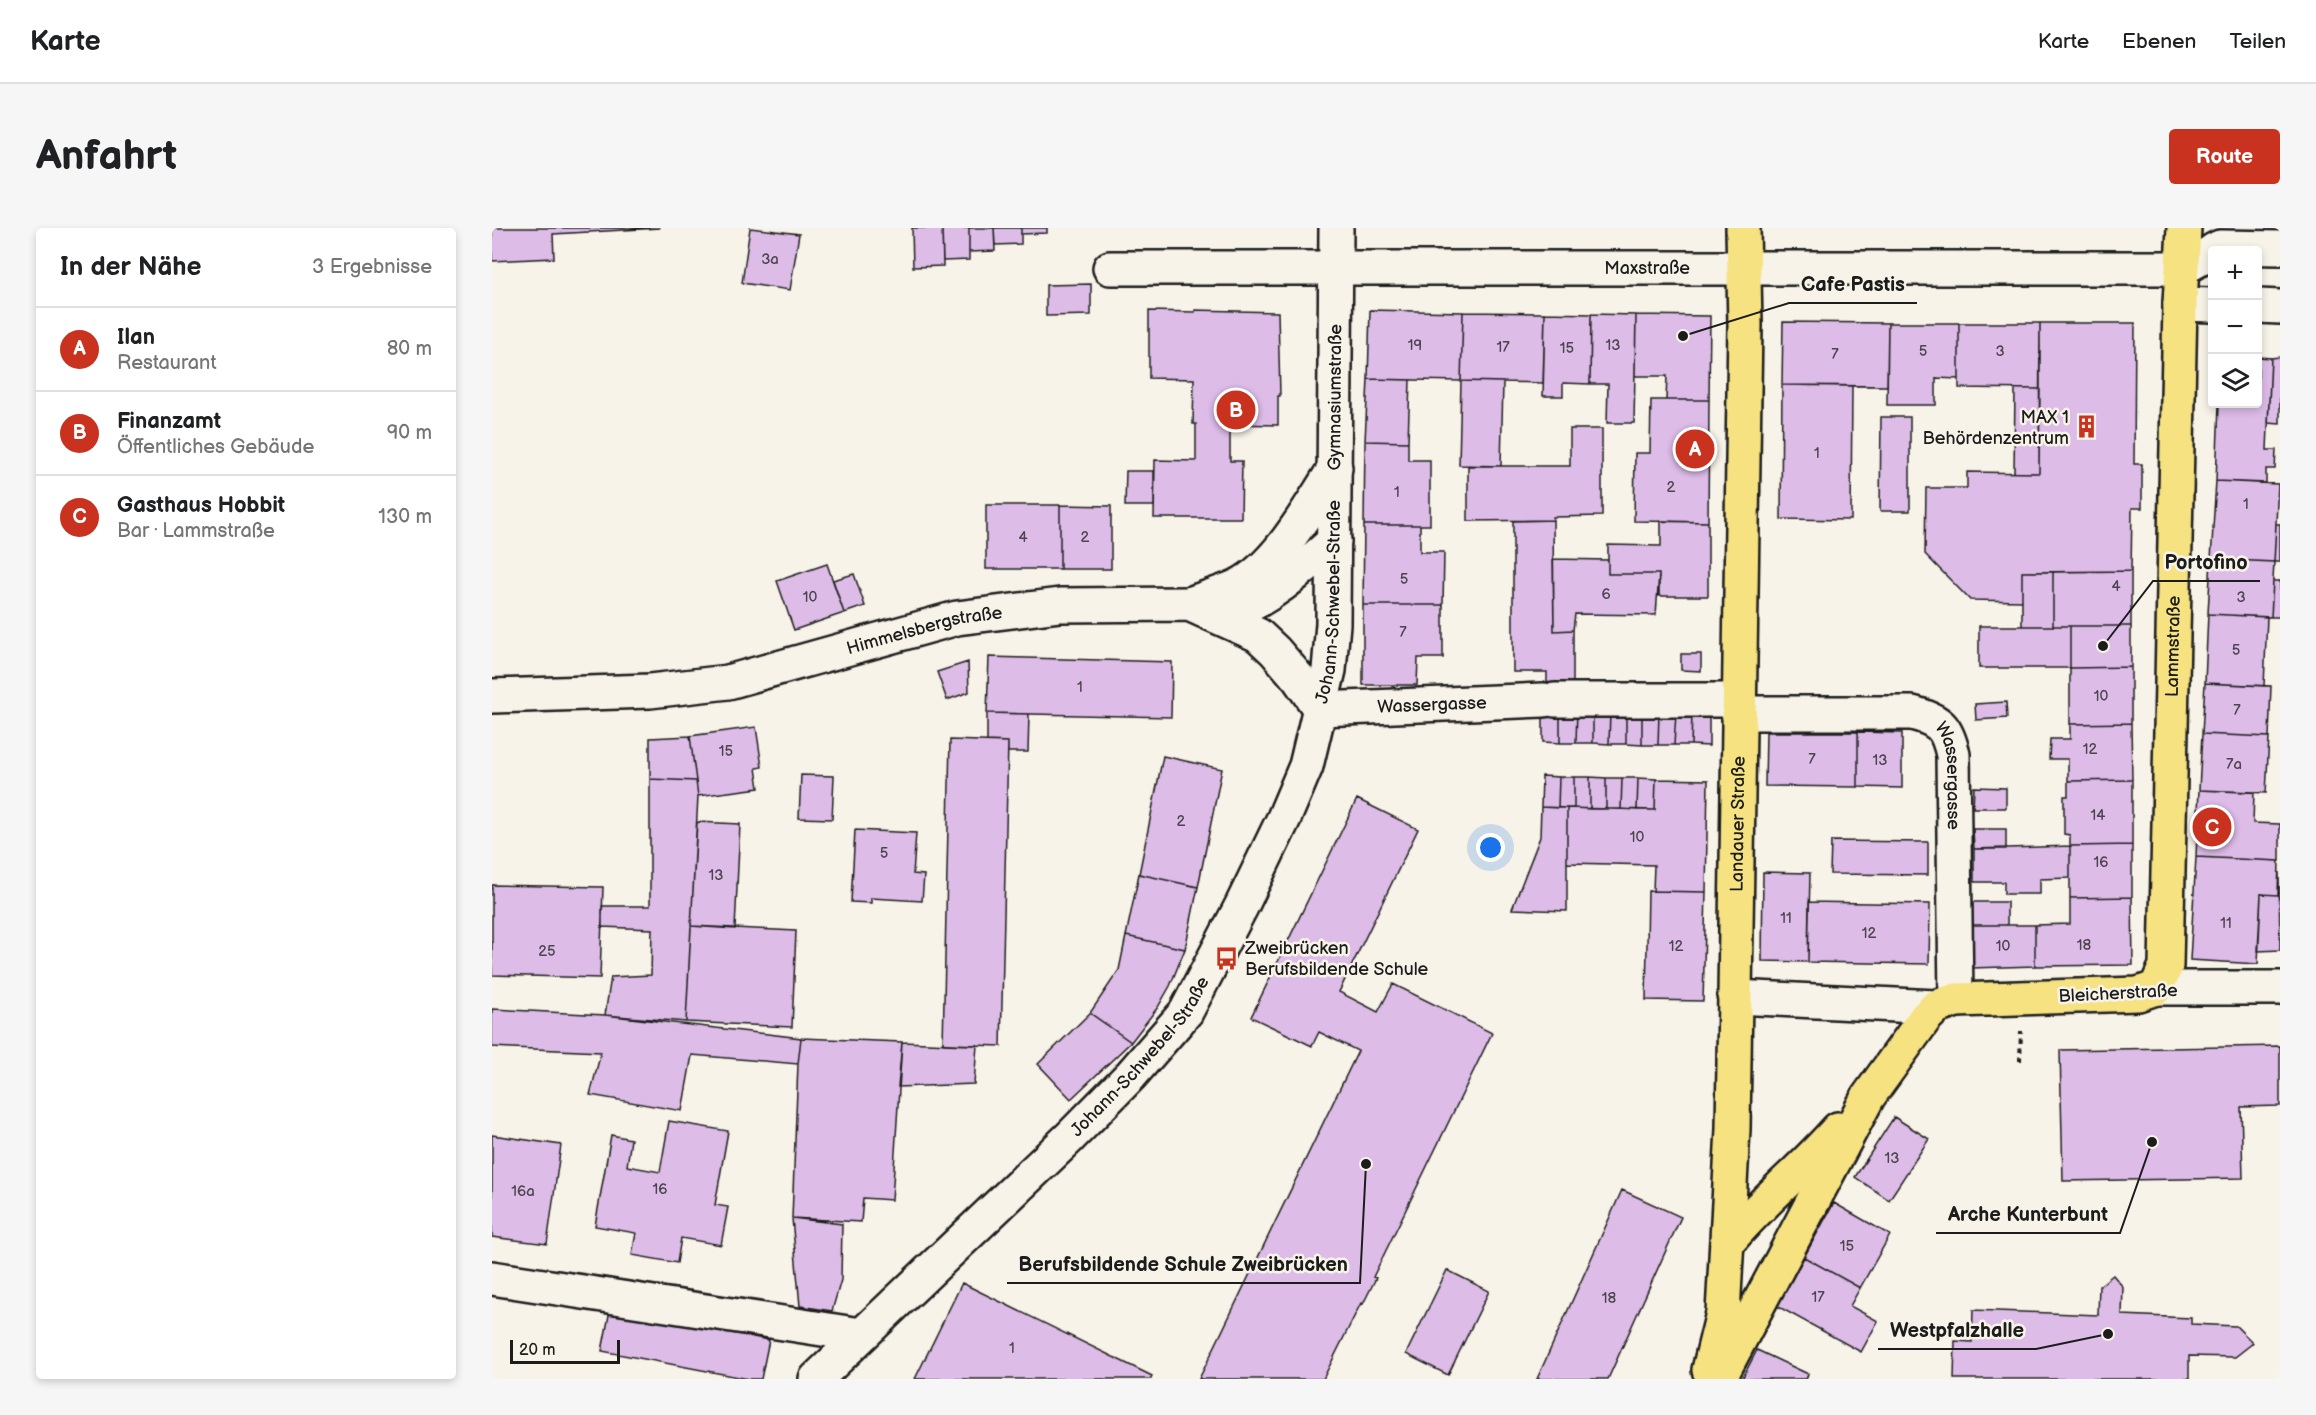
<!DOCTYPE html>
<html lang="de">
<head>
<meta charset="utf-8">
<style>
	:root { --surface:#fff; --page:#f6f6f6; --text:#202124; --muted:#757577; --line:#e0e0e0; --accent:#c8321e }
	body { margin:0; font-family:"Balsamiq Sans",sans-serif; background:var(--page); color:var(--text) }
	.controls { position:absolute; right:18px; top:18px; display:grid; overflow:hidden; border-radius:6px; box-shadow:0 3px 9px #0003 }
	.controls button { width:54px; height:54px; display:grid; place-items:center; padding:0; border:0; border-bottom:2px solid var(--line); background:var(--surface); color:var(--text); font:30px sans-serif }
	.scale { position:absolute; left:18px; bottom:15px; width:110px; box-sizing:border-box; padding-left:6px; border:3px solid #1c1c1c; border-top:0; font-size:16px; line-height:21px; white-space:nowrap; color:#1c1c1c; -webkit-text-stroke:4px #f7f3e8; paint-order:stroke }
	.you { position:absolute; left:999px; top:620px; width:21px; height:21px; margin:-15px; border:4px solid #fff; border-radius:50%; background:#1a73e8; box-shadow:0 0 0 9px #1a73e833 }
	.badge { display:grid; place-items:center; width:39px; height:39px; border-radius:50%; background:var(--accent); color:#fff; font-size:20px; font-weight:700 }
	.pin { position:absolute; translate:-50% -50%; border:3px solid #fff; box-shadow:0 2px 6px #0006 }
	.list { margin:0; padding:0; list-style:none }
	h2 { display:flex; justify-content:space-between; align-items:center; height:78px; margin:0; padding:0 24px; font-size:26px }
	h2 small { font-size:20px; font-weight:400; color:var(--muted) }
	.list li { display:grid; grid-template-columns:39px 1fr auto; gap:18px; align-items:center; box-sizing:border-box; height:84px; padding:0 24px; border-top:2px solid var(--line) }
	.list b { display:block; font-size:22px; white-space:nowrap }
	.list p { margin:0; font-size:20px; white-space:nowrap; color:var(--muted) }
	.list em { font-size:20px; font-style:normal; color:var(--muted) }
	.icon { flex:none; width:33px; height:33px; fill:none; stroke:currentColor; stroke-width:2; stroke-linecap:round; stroke-linejoin:round }
	.map { position:relative; flex:none; width:1788px; height:1151px; overflow:hidden; border-radius:6px }
	header { display:flex; align-items:center; gap:36px; box-sizing:border-box; height:84px; padding:0 30px; background:var(--surface); border-bottom:2px solid var(--line) }
	header strong { font-size:28px }
	nav { display:flex; gap:33px; margin-inline-start:auto; font-size:21px }
	.intro { display:flex; align-items:center; justify-content:space-between; box-sizing:border-box; height:144px; padding:0 36px }
	h1 { margin:0; font-size:42px }
	.button { padding:15px 27px; border-radius:6px; background:var(--accent); color:#fff; font-size:21px; font-weight:700 }
	main { display:flex; gap:36px; padding:0 36px }
	aside { flex:1; background:var(--surface); border-radius:6px; box-shadow:0 3px 9px #0003 }
	.map>svg:first-child { display:block }
</style>
</head>
<body>
<header>
<strong>Karte</strong>
<nav><a>Karte</a><a>Ebenen</a><a>Teilen</a></nav>
</header>
<div class="intro"><h1>Anfahrt</h1><a class="button">Route</a></div>
<main>
<aside>
<h2>In der Nähe<small>3 Ergebnisse</small></h2>
<ul class="list">
<li><span class="badge">A</span><div><b>Ilan</b><p>Restaurant</p></div><em>80 m</em></li>
<li><span class="badge">B</span><div><b>Finanzamt</b><p>Öffentliches Gebäude</p></div><em>90 m</em></li>
<li><span class="badge">C</span><div><b>Gasthaus Hobbit</b><p>Bar · Lammstraße</p></div><em>130 m</em></li>
</ul>
</aside>
<div class="map">
<svg width="1788" height="1151" viewBox="0 0 1788 1151">
	<rect width="100%" height="100%" fill="#f7f3e8"/>
	<filter id="ink" filterUnits="userSpaceOnUse"><feTurbulence type="fractalNoise" baseFrequency=".0167" numOctaves="2"/><feDisplacementMap in="SourceGraphic" scale="12" xChannelSelector="R" yChannelSelector="G"/><feConvolveMatrix kernelMatrix="1 2 1 2 8 2 1 2 1" color-interpolation-filters="sRGB"/></filter>
	<g filter="url(#ink)">
		<path fill="#ddbce8" stroke="#1c1c1c" stroke-width="1.5" d="M 0,0 L 168,0 L 61,6 L 62,30 L 0,33 Z
			M 258,0 L 307,6 L 298,62 L 250,55 Z
			M 420,0 L 450,0 L 451,38 L 421,39 Z
			M 450,0 L 477,0 L 477,32 L 451,33 Z
			M 477,0 L 502,0 L 503,23 L 477,24 Z
			M 502,0 L 529,0 L 529,16 L 503,17 Z
			M 529,0 L 555,0 L 555,5 L 529,6 Z
			M 599,56 L 599,87 L 554,88 L 554,57 Z
			M 703,82 L 786,84 L 788,168 L 786,168 L 786,197 L 738,196 L 738,233 L 750,233 L 749,290 L 662,290 L 663,232 L 704,233 L 704,196 L 701,196 L 702,151 L 657,150 L 657,83 L 703,84 Z
			M 878,82 L 971,84 L 969,153 L 876,151 Z
			M 971,84 L 1053,85 L 1051,155 L 969,153 Z
			M 1053,85 L 1099,86 L 1098,156 L 1071,155 L 1071,168 L 1051,168 Z
			M 1099,86 L 1144,87 L 1142,195 L 1115,195 L 1116,156 L 1098,156 Z
			M 1144,87 L 1218,88 L 1217,172 L 1174,172 L 1175,148 L 1143,148 Z
			M 1291,94 L 1396,95 L 1395,158 L 1290,157 Z
			M 1396,95 L 1467,95 L 1467,151 L 1444,150 L 1444,177 L 1395,177 Z
			M 1467,95 L 1548,95 L 1548,161 L 1467,160 Z
			M 1548,95 L 1643,95 L 1642,236 L 1650,236 L 1650,280 L 1640,280 L 1639,343 L 1530,344 L 1530,373 L 1478,372 L 1433,326 L 1434,260 L 1475,260 L 1475,244 L 1547,245 Z
			M 1766,129 L 1779,130 L 1775,222 L 1784,222 L 1783,241 L 1774,241 L 1774,255 L 1724,253 L 1727,176 L 1766,176 Z
			M 1788,129 L 1788,196 L 1776,195 L 1779,130 Z
			M 876,151 L 918,152 L 916,214 L 873,213 Z
			M 969,153 L 1011,154 L 1009,238 L 967,237 Z
			M 1290,157 L 1360,158 L 1359,292 L 1289,291 Z
			M 1523,161 L 1548,161 L 1547,245 L 1522,245 Z
			M 1159,172 L 1217,172 L 1216,294 L 1142,293 L 1143,225 L 1158,225 Z
			M 1389,189 L 1418,189 L 1418,283 L 1388,283 Z
			M 1078,201 L 1110,201 L 1110,288 L 1061,289 L 1061,292 L 976,293 L 976,238 L 1078,238 Z
			M 873,213 L 916,214 L 916,232 L 938,232 L 938,297 L 872,297 Z
			M 634,243 L 662,243 L 662,278 L 633,278 Z
			M 1724,253 L 1786,256 L 1782,334 L 1719,331 Z
			M 494,277 L 568,277 L 568,341 L 494,341 Z
			M 568,277 L 619,278 L 619,341 L 568,341 Z
			M 1061,292 L 1062,403 L 1081,402 L 1081,457 L 1055,457 L 1055,444 L 1021,444 L 1021,293 Z
			M 1169,293 L 1216,294 L 1216,368 L 1167,368 L 1167,346 L 1116,346 L 1116,317 L 1169,318 Z
			M 1784,296 L 1788,296 L 1788,334 L 1782,334 Z
			M 872,297 L 928,297 L 928,324 L 952,324 L 951,377 L 871,377 Z
			M 1061,331 L 1116,332 L 1116,346 L 1167,346 L 1164,387 L 1083,386 L 1081,402 L 1062,403 Z
			M 1719,331 L 1782,334 L 1779,389 L 1716,386 Z
			M 335,336 L 352,385 L 302,402 L 285,353 Z
			M 1639,343 L 1639,398 L 1561,398 L 1561,344 Z
			M 1530,344 L 1561,344 L 1561,398 L 1530,398 Z
			M 362,346 L 373,378 L 352,385 L 341,352 Z
			M 1781,353 L 1788,353 L 1788,389 L 1779,389 Z
			M 871,377 L 951,377 L 951,430 L 926,430 L 925,457 L 871,457 Z
			M 1716,386 L 1775,389 L 1772,458 L 1713,455 Z
			M 1487,398 L 1578,398 L 1578,440 L 1487,440 Z
			M 1578,398 L 1639,398 L 1639,439 L 1578,440 Z
			M 1189,426 L 1209,426 L 1209,443 L 1189,442 Z
			M 497,429 L 680,434 L 679,489 L 495,485 Z
			M 476,434 L 477,464 L 455,472 L 445,444 Z
			M 1639,439 L 1639,495 L 1578,496 L 1578,440 Z
			M 1713,455 L 1779,458 L 1777,509 L 1710,506 Z
			M 1514,474 L 1515,490 L 1484,492 L 1483,476 Z
			M 1051,481 L 1068,482 L 1068,515 L 1051,514 Z
			M 1068,482 L 1085,482 L 1084,515 L 1068,515 Z
			M 1085,482 L 1101,483 L 1101,515 L 1084,515 Z
			M 1101,483 L 1118,483 L 1117,516 L 1101,515 Z
			M 1118,483 L 1134,483 L 1134,516 L 1117,516 Z
			M 1134,483 L 1150,484 L 1150,517 L 1134,516 Z
			M 1150,484 L 1167,485 L 1166,517 L 1150,517 Z
			M 495,485 L 537,486 L 536,524 L 516,524 L 516,514 L 495,513 Z
			M 1167,485 L 1184,485 L 1182,517 L 1166,517 Z
			M 1184,485 L 1200,485 L 1199,517 L 1182,517 Z
			M 1200,485 L 1217,485 L 1217,518 L 1199,517 Z
			M 1639,495 L 1640,552 L 1576,553 L 1576,531 L 1557,531 L 1558,511 L 1578,511 L 1578,496 Z
			M 264,499 L 270,539 L 264,540 L 267,560 L 206,568 L 198,508 Z
			M 1274,504 L 1366,504 L 1366,559 L 1273,558 Z
			M 1366,504 L 1410,505 L 1410,560 L 1366,559 Z
			M 1710,506 L 1777,509 L 1774,565 L 1707,562 Z
			M 198,508 L 204,553 L 158,551 L 158,510 Z
			M 458,512 L 516,514 L 509,818 L 451,816 Z
			M 671,528 L 730,541 L 706,659 L 647,646 Z
			M 309,547 L 342,548 L 340,591 L 307,590 Z
			M 1050,548 L 1067,549 L 1066,580 L 1049,579 Z
			M 1067,549 L 1082,549 L 1082,580 L 1066,580 Z
			M 1082,549 L 1098,549 L 1098,581 L 1082,580 Z
			M 1098,549 L 1114,550 L 1114,581 L 1098,581 Z
			M 1114,550 L 1130,550 L 1129,581 L 1114,581 Z
			M 1130,550 L 1146,550 L 1145,582 L 1129,581 Z
			M 1146,550 L 1164,551 L 1163,582 L 1145,582 Z
			M 158,551 L 204,553 L 206,568 L 194,794 L 113,787 L 119,749 L 159,747 L 160,701 L 110,699 L 110,678 L 158,678 Z
			M 1164,551 L 1216,552 L 1214,664 L 1161,663 L 1162,637 L 1075,635 L 1075,580 L 1163,582 Z
			M 1640,552 L 1640,617 L 1578,618 L 1578,607 L 1572,606 L 1572,568 L 1576,568 L 1576,553 Z
			M 1482,559 L 1514,560 L 1514,580 L 1481,580 Z
			M 1707,562 L 1762,564 L 1761,595 L 1788,596 L 1788,633 L 1704,629 Z
			M 865,571 L 926,601 L 847,764 L 886,784 L 901,756 L 1000,805 L 881,1049 L 884,1050 L 871,1076 L 869,1075 L 831,1151 L 707,1151 L 866,823 L 827,804 L 820,818 L 759,789 Z
			M 1049,579 L 1075,580 L 1075,683 L 1020,681 L 1048,609 Z
			M 205,594 L 248,596 L 243,701 L 199,698 Z
			M 1481,601 L 1514,601 L 1514,621 L 1482,621 Z
			M 363,602 L 424,605 L 421,646 L 432,647 L 430,673 L 379,670 L 379,675 L 359,674 Z
			M 1339,613 L 1436,614 L 1436,647 L 1338,646 Z
			M 1640,617 L 1640,669 L 1578,670 L 1578,618 Z
			M 1578,618 L 1578,650 L 1548,651 L 1548,666 L 1512,666 L 1512,654 L 1482,654 L 1482,621 Z
			M 1704,629 L 1787,633 L 1786,667 L 1769,666 L 1766,736 L 1698,732 Z
			M 1271,644 L 1318,645 L 1316,734 L 1270,733 Z
			M 1787,644 L 1788,722 L 1766,723 L 1769,666 L 1786,667 Z
			M 647,646 L 706,659 L 693,721 L 634,708 Z
			M 0,657 L 111,659 L 108,750 L 0,747 Z
			M 1156,663 L 1214,664 L 1211,773 L 1154,772 Z
			M 1640,669 L 1641,737 L 1543,738 L 1543,697 L 1578,696 L 1578,670 Z
			M 1317,674 L 1438,676 L 1437,736 L 1316,734 Z
			M 1478,674 L 1515,674 L 1515,697 L 1478,697 Z
			M 1478,697 L 1543,697 L 1543,738 L 1479,740 Z
			M 199,698 L 304,703 L 300,799 L 194,794 Z
			M 634,708 L 693,721 L 678,758 L 666,779 L 639,814 L 598,785 L 627,742 Z
			M 0,781 L 113,787 L 309,810 L 306,836 L 200,827 L 190,883 L 98,867 L 109,824 L 0,819 Z
			M 598,785 L 639,814 L 579,871 L 546,836 Z
			M 309,810 L 410,814 L 400,972 L 371,970 L 369,994 L 300,990 L 306,836 Z
			M 410,814 L 485,817 L 482,856 L 406,859 Z
			M 1788,818 L 1788,878 L 1749,879 L 1751,950 L 1571,953 L 1568,822 Z
			M 1402,889 L 1437,911 L 1397,972 L 1363,949 Z
			M 177,893 L 236,903 L 223,977 L 236,979 L 229,1017 L 189,1010 L 185,1035 L 140,1027 L 144,1005 L 103,998 L 119,907 L 139,911 L 135,938 L 168,944 Z
			M 0,907 L 69,917 L 55,1016 L 0,1009 Z
			M 1130,962 L 1189,989 L 1116,1151 L 1045,1151 Z
			M 1342,975 L 1398,1007 L 1368,1060 L 1312,1029 Z
			M 300,990 L 350,996 L 349,1052 L 340,1083 L 308,1078 Z
			M 1312,1029 L 1368,1060 L 1358,1078 L 1386,1093 L 1369,1124 L 1285,1078 Z
			M 955,1042 L 997,1063 L 956,1147 L 914,1126 Z
			M 1621,1047 L 1631,1059 L 1630,1087 L 1699,1090 L 1699,1096 L 1744,1098 L 1761,1115 L 1743,1129 L 1697,1128 L 1697,1151 L 1462,1151 L 1463,1113 L 1480,1114 L 1481,1082 L 1606,1087 L 1607,1058 Z
			M 470,1055 L 660,1148 L 659,1151 L 423,1151 Z
			M 118,1082 L 277,1112 L 269,1151 L 257,1151 L 110,1123 Z
			M 1265,1122 L 1316,1146 L 1314,1151 L 1250,1151 Z"/>
		<g fill="none" stroke-linecap="round" stroke-linejoin="round">
			<defs>
				<g id="minor">
					<path d="M 1722,22 L 1728,19 L 1788,20"/>
					<path id="s1" d="M 618,40 L 1691,40 L 1720,24"/>
					<path d="M 1688,76 L 1720,77"/>
					<path d="M 1766,78 L 1788,79"/>
					<path d="M 697,376 C 713,370 731,365 746,358 C 787,337 818,278 843,240"/>
					<path d="M 732,390 C 779,369 804,347 842,313"/>
					<path id="s2" d="M 0,468 L 158,463 L 236,454 L 465,390 L 568,377 L 697,376 L 766,407 L 783,423 L 807,451 L 828,481"/>
					<path d="M 1063,472 L 1247,472"/>
					<path id="s3" d="M 828,481 L 1052,472"/>
					<path id="s4" d="M 1246,485 L 1420,485 C 1448,492 1455,499 1461,527 L 1464,772"/>
					<path d="M 1664,760 L 1788,760"/>
					<path d="M 1243,769 L 1444,779"/>
					<path d="M 0,1050 L 369,1107"/>
					<path id="s5" d="M 324,1151 L 577,910 L 639,847 L 694,784 L 750,677 L 792,590 L 814,538 L 837,442 L 841,396 L 844,0"/>
				</g>
				<g id="major">
					<path d="M 1236,1014 C 1270,973 1311,941 1346,901"/>
					<path id="s6" d="M 1217,1142 L 1231,1085 L 1241,901 L 1253,97 L 1251,0"/>
					<path id="s7" d="M 1227,1151 L 1376,869 L 1433,790 L 1444,779 L 1464,772 L 1646,766 L 1664,760 L 1674,738 L 1688,76 L 1692,0"/>
				</g>
			</defs>
			<use href="#minor" stroke="#1c1c1c" stroke-width="38"/>
			<use href="#major" stroke="#1c1c1c" stroke-width="38"/>
			<path stroke="#1c1c1c" stroke-width="4" stroke-dasharray="4.5 4.5" stroke-linecap="butt" d="M 1528,833 L 1529,803"/>
			<use href="#minor" stroke="#f7f3e8" stroke-width="33"/>
			<use href="#major" stroke="#f6e281" stroke-width="33"/>
		</g>
	</g>
	<defs>
		<symbol id="building-bare" viewBox="-9 -9 18 18"><path d="M-4-6H4V6H1V3H-1V6H-4ZM-2.5-4.3h1.7v1.8h-1.7ZM.8-4.3h1.7v1.8H.8ZM-2.5-1h1.7V.8h-1.7ZM.8-1h1.7V.8H.8Z" fill="#c8321e" stroke="#f7f3e8" stroke-width="2.5" paint-order="stroke"/></symbol>
		<symbol id="bus-bare" viewBox="-9 -9 18 18"><path d="M-5-6H5V4H4V6H2V4H-2V6H-4V4H-5ZM-3.5-4V0h7V-4ZM-3.5 1.2v1.5H-2V1.2ZM2 1.2v1.5H3.5V1.2Z" fill="#c8321e" stroke="#f7f3e8" stroke-width="2.5" paint-order="stroke"/></symbol>
	</defs>
	<g fill-rule="evenodd">
		<use href="#building-bare" x="1578" y="182" width="33" height="33"/>
		<use href="#bus-bare" x="718" y="714" width="33" height="33"/>
	</g>
	<g text-anchor="middle" stroke-width="5" stroke-linejoin="round" paint-order="stroke">
		<g font-size="15" fill="#4c444f">
			<text x="278" y="36">3a</text>
			<text x="923" y="122">19</text>
			<text x="1121" y="122">13</text>
			<text x="1011" y="124">17</text>
			<text x="1075" y="125">15</text>
			<text x="1431" y="128">5</text>
			<text x="1508" y="128">3</text>
			<text x="1343" y="131">7</text>
			<text x="1325" y="230">1</text>
			<text x="1179" y="264">2</text>
			<text x="905" y="269">1</text>
			<text x="1754" y="281">1</text>
			<text x="531" y="314">4</text>
			<text x="593" y="314">2</text>
			<text x="912" y="356">5</text>
			<text x="1624" y="363">4</text>
			<text x="1114" y="371">6</text>
			<text x="318" y="374">10</text>
			<text x="1749" y="374">3</text>
			<text x="911" y="409">7</text>
			<text x="1744" y="427">5</text>
			<text x="588" y="464">1</text>
			<text x="1609" y="473">10</text>
			<text x="1745" y="487">7</text>
			<text x="1598" y="526">12</text>
			<text x="234" y="528">15</text>
			<text x="1320" y="536">7</text>
			<text x="1388" y="537">13</text>
			<text x="1742" y="541">7a</text>
			<text x="1606" y="592">14</text>
			<text x="689" y="598">2</text>
			<text x="1145" y="614">10</text>
			<text x="392" y="630">5</text>
			<text x="1609" y="639">16</text>
			<text x="224" y="652">13</text>
			<text x="1294" y="695">11</text>
			<text x="1734" y="700">11</text>
			<text x="1377" y="710">12</text>
			<text x="1592" y="722">18</text>
			<text x="1184" y="723">12</text>
			<text x="1511" y="723">10</text>
			<text x="55" y="728">25</text>
			<text x="1400" y="935">13</text>
			<text x="168" y="966">16</text>
			<text x="31" y="968">16a</text>
			<text x="1355" y="1023">15</text>
			<text x="1326" y="1074">17</text>
			<text x="1117" y="1075">18</text>
			<text x="520" y="1125">1</text>
		</g>
		<g font-size="18" fill="#1c1c1c" stroke="#f7f3e8">
			<text dy="6" stroke="none"><textPath href="#s1" startOffset="537">Maxstraße</textPath></text>
			<text dy="6" stroke="none"><textPath href="#s5" startOffset="1167">Gymnasiumstraße</textPath></text>
			<text dy="6" stroke="none"><textPath href="#s5" startOffset="962">Johann-Schwebel-Straße</textPath></text>
			<text dy="6" stroke="none"><textPath href="#s2" startOffset="440">Himmelsbergstraße</textPath></text>
			<text dy="6" stroke="none"><textPath href="#s7" startOffset="998">Lammstraße</textPath></text>
			<text dy="6" stroke="none"><textPath href="#s3" startOffset="112">Wassergasse</textPath></text>
			<text dy="6" stroke="none"><textPath href="#s4" startOffset="258">Wassergasse</textPath></text>
			<text dy="6" stroke="none"><textPath href="#s6" startOffset="548">Landauer Straße</textPath></text>
			<text transform="translate(1626 765) rotate(-3)" y="6">Bleicherstraße</text>
			<text dy="6" stroke="none"><textPath href="#s5" startOffset="458">Johann-Schwebel-Straße</textPath></text>
		</g>
		<g font-size="18" fill="#1c1c1c" stroke="#f7f3e8" text-anchor="end">
			<text x="1577" y="195">MAX 1<tspan x="1577" dy="21">Behördenzentrum</tspan></text>
			<text x="753" y="726" text-anchor="start">Zweibrücken<tspan x="753" dy="21">Berufsbildende Schule</tspan></text>
		</g>
	</g>
	<path fill="none" stroke="#1c1c1c" stroke-width="2" d="M1191 108L1297 75H1425M1611 418L1661 353H1768M1660 914L1628 1005H1444M874 936L868 1055H515M1616 1106L1544 1121H1386"/>
	<g fill="#1c1c1c" stroke="#f7f3e8" stroke-width="2">
		<circle cx="1191" cy="108" r="6"/>
		<circle cx="1611" cy="418" r="6"/>
		<circle cx="1660" cy="914" r="6"/>
		<circle cx="874" cy="936" r="6"/>
		<circle cx="1616" cy="1106" r="6"/>
	</g>
	<g font-size="20" text-anchor="middle" font-weight="bold" fill="#1c1c1c" stroke="#f7f3e8" stroke-width="5" stroke-linejoin="round" paint-order="stroke">
		<text x="1361" y="63">Cafe Pastis</text>
		<text x="1714" y="341">Portofino</text>
		<text x="1536" y="993">Arche Kunterbunt</text>
		<text x="691" y="1043">Berufsbildende Schule Zweibrücken</text>
		<text x="1465" y="1109">Westpfalzhalle</text>
	</g>
</svg>
<div class="controls">
<button>+</button>
<button>−</button>
<button><svg class="icon" aria-label="layers" viewBox="0 0 24 24"><path d="M12 4l9 5-9 5-9-5zM3 14l9 5 9-5"/></svg></button>
</div>
<div class="scale">20 m</div>
<div class="you"></div>
<div class="pin badge" style="left:1203px;top:221px">A</div>
<div class="pin badge" style="left:744px;top:182px">B</div>
<div class="pin badge" style="left:1720px;top:599px">C</div>
</div>
</main>
</body>
</html>
